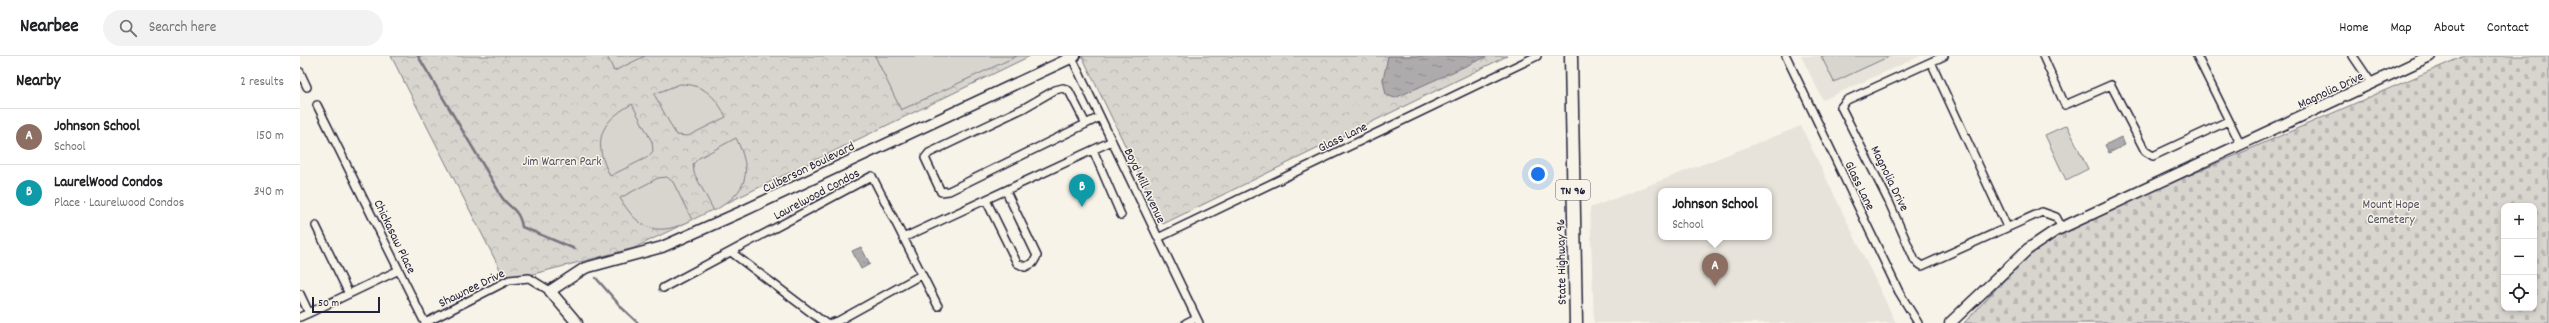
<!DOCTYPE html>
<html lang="en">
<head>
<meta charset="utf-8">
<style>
	:root { --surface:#fff; --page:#f2f2f2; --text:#202124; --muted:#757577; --line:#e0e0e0; --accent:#1f6fb2 }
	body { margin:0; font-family:Dekko,sans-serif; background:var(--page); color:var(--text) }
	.controls { position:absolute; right:12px; bottom:12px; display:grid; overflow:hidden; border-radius:8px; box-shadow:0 2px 6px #0003 }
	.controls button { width:36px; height:36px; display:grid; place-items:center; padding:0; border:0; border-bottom:1px solid var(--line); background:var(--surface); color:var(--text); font:20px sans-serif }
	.scale { position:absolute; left:12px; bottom:10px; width:68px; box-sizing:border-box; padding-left:4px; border:2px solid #22223b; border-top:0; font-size:11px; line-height:14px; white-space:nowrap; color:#22223b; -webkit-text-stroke:3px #f7f3e8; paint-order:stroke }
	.you { position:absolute; left:1238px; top:118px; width:14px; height:14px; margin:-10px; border:3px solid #fff; border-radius:50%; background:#1a73e8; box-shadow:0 0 0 6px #1a73e833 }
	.badge { display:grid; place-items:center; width:26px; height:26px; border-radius:50%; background:var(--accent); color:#fff; font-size:13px; font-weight:700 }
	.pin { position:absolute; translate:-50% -33px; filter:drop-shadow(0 1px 2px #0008) }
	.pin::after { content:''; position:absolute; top:21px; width:14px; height:12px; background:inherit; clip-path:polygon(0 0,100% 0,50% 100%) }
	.popup { position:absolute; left:1358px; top:132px; width:114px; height:52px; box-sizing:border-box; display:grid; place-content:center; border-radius:8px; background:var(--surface); filter:drop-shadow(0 1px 3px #0005); font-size:13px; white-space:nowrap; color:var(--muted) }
	.popup b { font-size:15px; color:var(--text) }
	.popup::after { content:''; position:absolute; left:50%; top:100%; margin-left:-8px; border:8px solid transparent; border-top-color:var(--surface) }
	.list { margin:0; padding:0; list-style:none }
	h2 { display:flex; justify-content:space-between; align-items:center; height:52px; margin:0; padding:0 16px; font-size:17px }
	h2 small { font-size:13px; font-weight:400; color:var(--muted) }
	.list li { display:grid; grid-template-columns:26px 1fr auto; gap:12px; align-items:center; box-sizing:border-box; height:56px; padding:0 16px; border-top:1px solid var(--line) }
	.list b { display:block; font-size:15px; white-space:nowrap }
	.list p { margin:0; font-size:13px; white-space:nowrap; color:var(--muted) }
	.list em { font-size:13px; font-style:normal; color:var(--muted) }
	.icon { flex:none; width:22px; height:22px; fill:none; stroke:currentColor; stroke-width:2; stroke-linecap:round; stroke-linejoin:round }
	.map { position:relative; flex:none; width:2249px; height:267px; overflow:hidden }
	header { display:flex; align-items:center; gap:24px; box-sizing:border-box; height:56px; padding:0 20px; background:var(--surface); border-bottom:1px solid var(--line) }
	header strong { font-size:19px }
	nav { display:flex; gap:22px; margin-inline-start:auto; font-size:14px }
	.search { width:280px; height:36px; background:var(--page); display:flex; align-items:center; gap:10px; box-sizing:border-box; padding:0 14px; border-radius:22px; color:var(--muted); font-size:15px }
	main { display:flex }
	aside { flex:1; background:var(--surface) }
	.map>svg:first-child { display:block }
</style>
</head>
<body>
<header>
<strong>Nearbee</strong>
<div class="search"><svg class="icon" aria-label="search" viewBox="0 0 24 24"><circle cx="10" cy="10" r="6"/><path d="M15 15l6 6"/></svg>Search here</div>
<nav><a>Home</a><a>Map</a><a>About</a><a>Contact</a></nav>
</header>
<main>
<aside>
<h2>Nearby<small>2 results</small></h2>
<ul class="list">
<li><span class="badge" style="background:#8d6e63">A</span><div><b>Johnson School</b><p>School</p></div><em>150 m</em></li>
<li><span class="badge" style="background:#0f9aa8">B</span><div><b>LaurelWood Condos</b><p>Place · Laurelwood Condos</p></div><em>340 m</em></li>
</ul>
</aside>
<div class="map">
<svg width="2249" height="267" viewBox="0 0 2249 267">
	<defs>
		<pattern id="cemetery-stones" width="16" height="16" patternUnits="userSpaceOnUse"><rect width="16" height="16" fill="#d8d5cf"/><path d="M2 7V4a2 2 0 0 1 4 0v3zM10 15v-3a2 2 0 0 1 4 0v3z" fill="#b9b7b3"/></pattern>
		<pattern id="park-crowns" width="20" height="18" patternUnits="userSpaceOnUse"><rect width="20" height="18" fill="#d8d5cf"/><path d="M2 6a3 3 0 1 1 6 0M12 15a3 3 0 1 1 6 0" fill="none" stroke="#b9b7b3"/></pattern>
		<pattern id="water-ripples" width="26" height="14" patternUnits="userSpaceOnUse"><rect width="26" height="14" fill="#aeabad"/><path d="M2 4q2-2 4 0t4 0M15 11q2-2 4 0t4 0" fill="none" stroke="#8d8b8e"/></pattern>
	</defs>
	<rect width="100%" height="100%" fill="#f7f3e8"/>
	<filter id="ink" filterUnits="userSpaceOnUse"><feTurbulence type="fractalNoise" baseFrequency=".025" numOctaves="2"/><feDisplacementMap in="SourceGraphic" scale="8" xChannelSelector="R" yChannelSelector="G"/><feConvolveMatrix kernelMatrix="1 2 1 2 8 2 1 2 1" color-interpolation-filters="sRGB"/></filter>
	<g filter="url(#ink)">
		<path fill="#e7e3db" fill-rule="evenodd" d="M 1501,0 L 1620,0 L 1523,44 Z
			M 1501,70 L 1596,267 L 1294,267 L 1290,152 ZM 1361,135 L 1469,135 L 1469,181 L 1361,181 Z"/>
		<path fill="url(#cemetery-stones)" stroke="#7d7c85" fill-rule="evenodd" d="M 2164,0 L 2249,0 L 2249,267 L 1664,267 L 1743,183 ZM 2204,150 L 2234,150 L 2234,252 L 2204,252 Z"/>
		<path fill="url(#park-crowns)" stroke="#7d7c85" d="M 91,0 L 730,0 L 334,192 L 206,225 Z
			M 782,0 L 1207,0 L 863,168 Z"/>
		<path fill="#d8d5cf" stroke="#7d7c85" d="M 307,0 L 345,0 L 314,15 Z
			M 575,0 L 717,0 L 601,54 Z
			M 1521,0 L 1590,0 L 1534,26 Z
			M 380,28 C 404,28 416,41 426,61 L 388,80 L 376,79 L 354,38 Z
			M 332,48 L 352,86 L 353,95 L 348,101 L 310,120 C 293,86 298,67 332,48 Z
			M 1767,69 L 1788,113 L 1766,124 L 1745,79 Z
			M 436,82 C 453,117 448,135 414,155 L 394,117 L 393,108 L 399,102 Z
			M 367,121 L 373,126 L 392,164 C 358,181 339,175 320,142 L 358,122 Z"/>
		<path fill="url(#water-ripples)" stroke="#76747f" d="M 1088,0 L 1188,0 L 1095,42 L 1086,39 L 1083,24 Z
			M 1821,81 L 1825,89 L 1809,97 L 1805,89 Z
			M 561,191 L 570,208 L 561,213 L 552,195 Z"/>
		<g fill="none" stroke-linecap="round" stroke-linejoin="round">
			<path stroke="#76747f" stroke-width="2.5" d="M 118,0 L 198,134 C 205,153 218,148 222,171 L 275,193
				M 296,222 L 323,253 L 338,267"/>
			<defs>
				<path id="street" d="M 1486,0 L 1599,236 L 1618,267
					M 1644,0 L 1547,44 L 1541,51 L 1589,146 L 1615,205 L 1622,210 L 1742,156 L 1756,161 L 1762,172
					M 1743,0 L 1765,49 L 1811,29 L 1845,95 L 1853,100 L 1928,65
					M 1897,0 L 1941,89
					M 2053,0 L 2072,28
					M 772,2 L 899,267
					M 1631,6 L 1707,171
					M 0,16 L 7,31
					M 17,49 L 125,267
					M 786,68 L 769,35 L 763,32 L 755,34 L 724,52 L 629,97 L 625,102 L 641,136 L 649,135 C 699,110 750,86 800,61
					M 793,94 L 821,159
					M 686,144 L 717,207 L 725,211 L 733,207 L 737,200 L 706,135
					M 16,170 L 49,238
					M 603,182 L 812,85
					M 858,182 L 1237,0
					M 431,196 L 525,267
					M 363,232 L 572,120 L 638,250
					M 0,238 L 9,257 L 0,261
					M 9,257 L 99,214
					M 125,267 L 209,224 L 229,222 L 250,235
					M 531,267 L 538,265 L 621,219
					M 886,267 L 896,262"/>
				<path id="secondary" d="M 277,267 L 250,235 L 285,212 L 362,191 L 441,156 L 775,0
					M 1650,267 L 1728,193 L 1755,175 L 2130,0"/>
				<path id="primary" d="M 1271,0 L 1276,267"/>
			</defs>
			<use href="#street" stroke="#22223b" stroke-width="10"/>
			<use href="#secondary" stroke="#22223b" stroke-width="13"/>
			<use href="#primary" stroke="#22223b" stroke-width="15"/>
			<use href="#street" stroke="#f7f3e8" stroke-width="7"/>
			<use href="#secondary" stroke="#f7f3e8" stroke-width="10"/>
			<use href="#primary" stroke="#f7f3e8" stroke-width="12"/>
		</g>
	</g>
	<g text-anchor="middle" stroke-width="3" stroke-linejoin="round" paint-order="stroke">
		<rect fill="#f7f3e8" stroke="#62616f" stroke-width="1" x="1256" y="124" width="34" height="20" rx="3"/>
		<g font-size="12" font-weight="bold" fill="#22223b">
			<text x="1273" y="138">TN 96</text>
		</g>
		<g font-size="13" fill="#22223b" stroke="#f7f3e8">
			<text transform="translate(2030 33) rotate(-25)" y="5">Magnolia Drive</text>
			<text transform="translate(1042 80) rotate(-26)" y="5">Glass Lane</text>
			<text transform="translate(508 110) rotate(-26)" y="5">Culberson Boulevard</text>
			<text transform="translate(1591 122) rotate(64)" y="5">Magnolia Drive</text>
			<text transform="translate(846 129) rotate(65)" y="5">Boyd Mill Avenue</text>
			<text transform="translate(1561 129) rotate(64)" y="5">Glass Lane</text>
			<text transform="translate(516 137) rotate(-28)" y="5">Laurelwood Condos</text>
			<text transform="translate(96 180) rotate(64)" y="5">Chickasaw Place</text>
			<text transform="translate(1260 206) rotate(-91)" y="5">State Highway 96</text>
			<text transform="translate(171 231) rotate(-26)" y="5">Shawnee Drive</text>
		</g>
		<g font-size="13" fill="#504f60" stroke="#f7f3e8">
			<text x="262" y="109">Jim Warren Park</text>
			<text x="2091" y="152">Mount Hope<tspan x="2091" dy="15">Cemetery</tspan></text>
		</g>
	</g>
</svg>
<div class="controls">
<button>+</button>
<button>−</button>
<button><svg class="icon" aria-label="locate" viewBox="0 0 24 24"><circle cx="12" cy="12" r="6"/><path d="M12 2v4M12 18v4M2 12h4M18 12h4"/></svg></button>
</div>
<div class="scale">50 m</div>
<div class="you"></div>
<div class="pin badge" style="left:1415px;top:230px;background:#8d6e63">A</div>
<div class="popup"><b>Johnson School</b>School</div>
<div class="pin badge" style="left:782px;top:151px;background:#0f9aa8">B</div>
</div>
</main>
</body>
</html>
